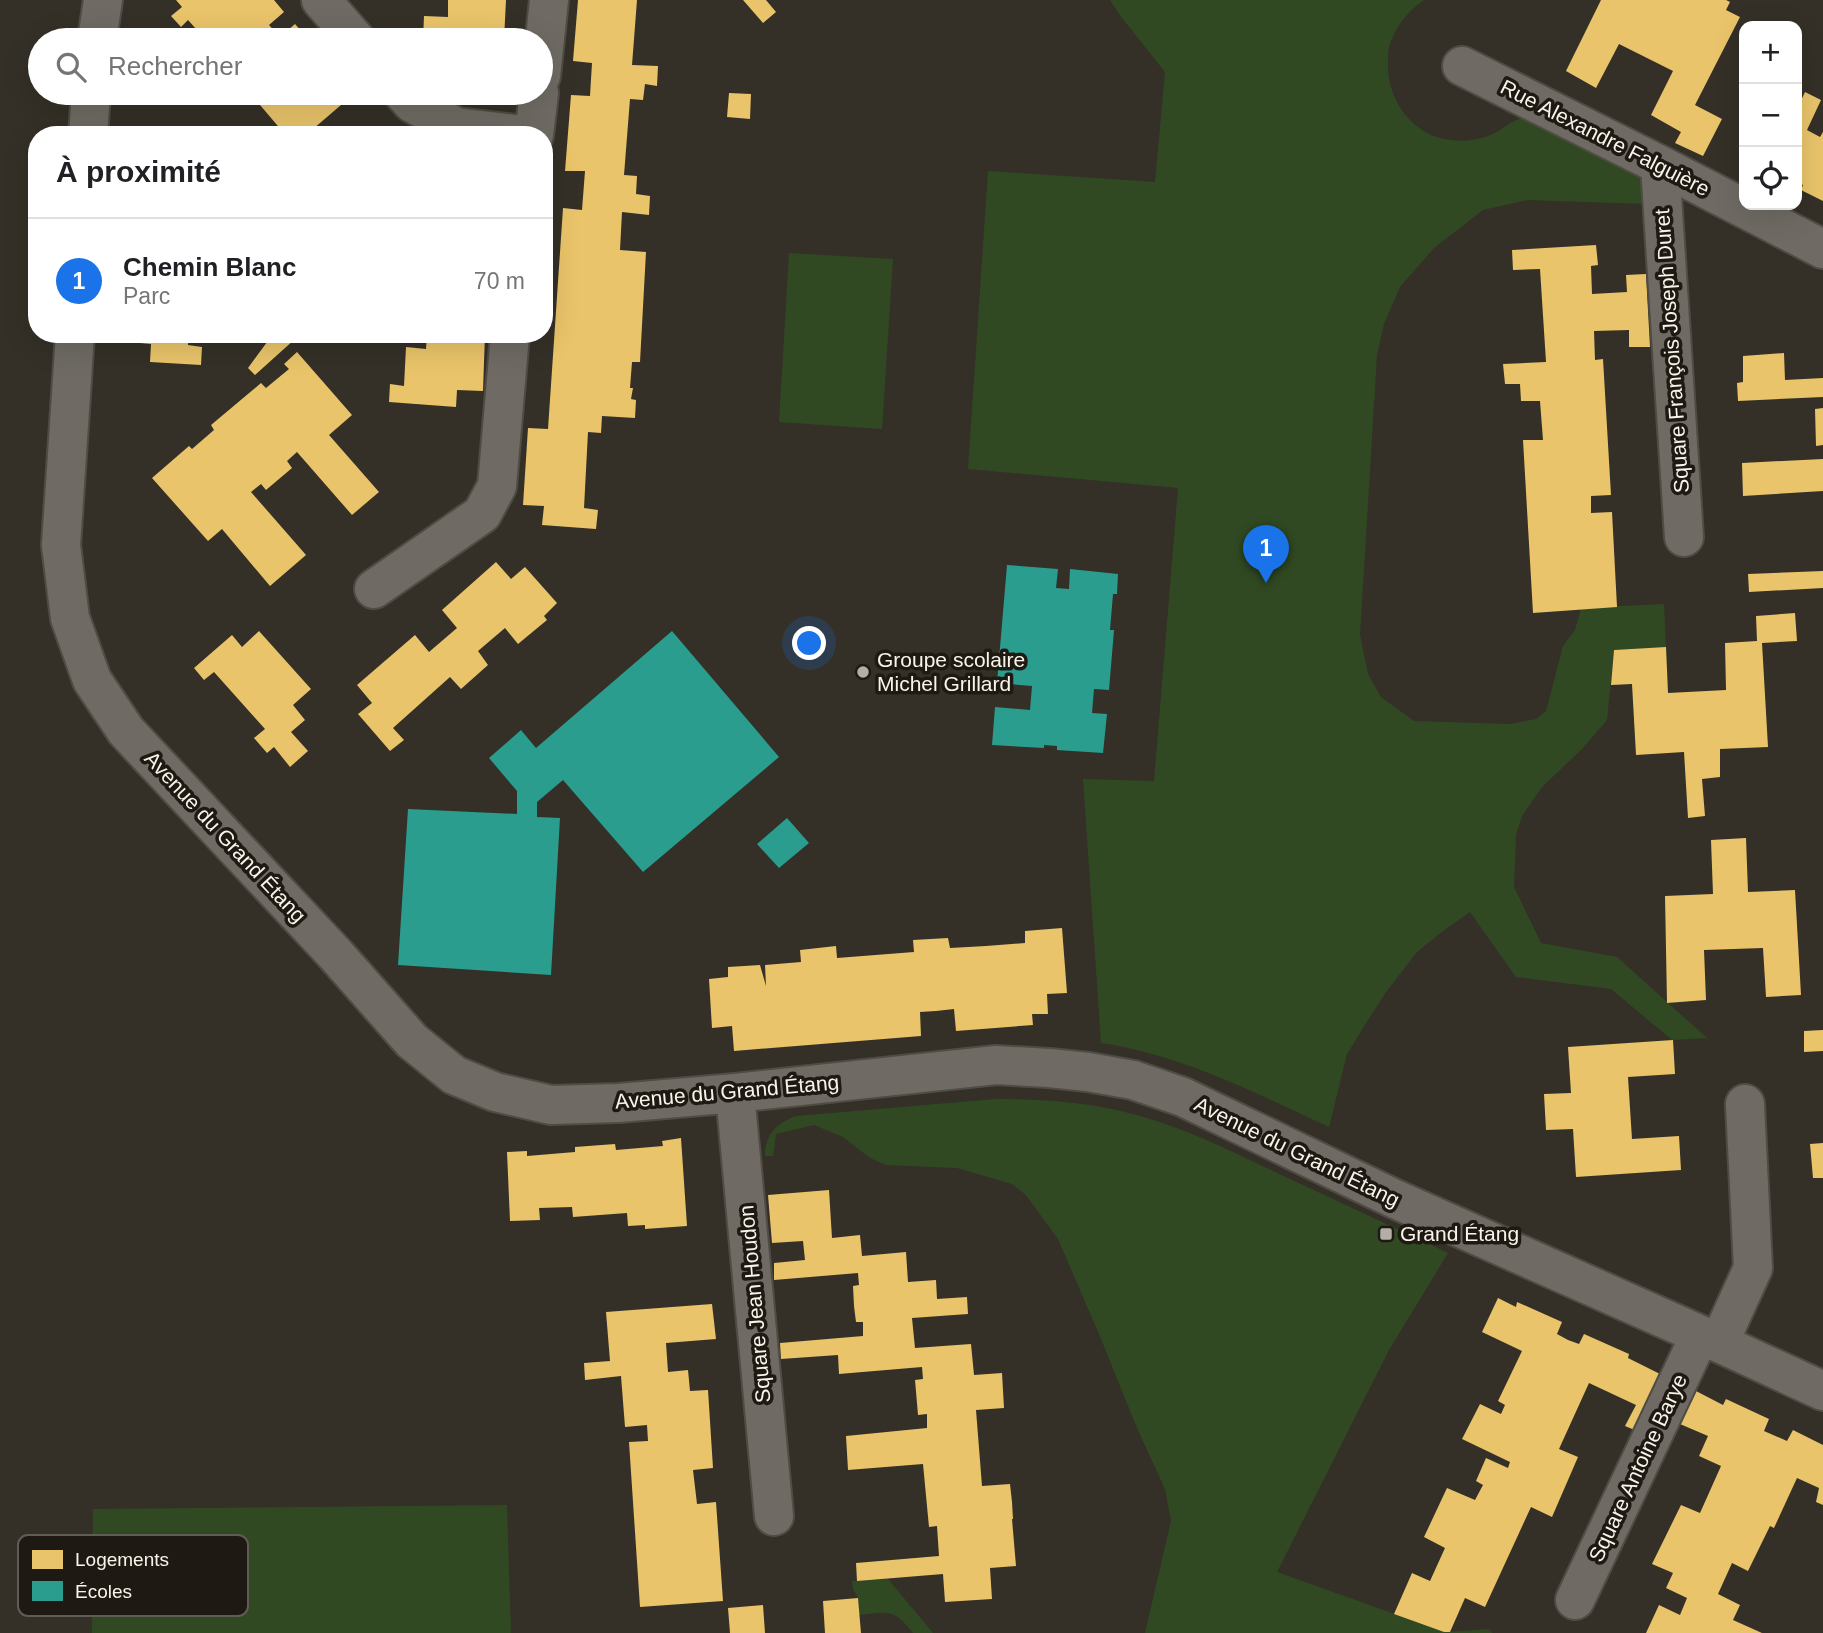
<!DOCTYPE html>
<html lang="fr">
<head>
<meta charset="utf-8">
<style>
	:root { --surface:#fff; --page:#f6f6f6; --text:#202124; --muted:#757577; --line:#e0e0e0; --accent:#1a73e8 }
	body { margin:0; font-family:Arial,sans-serif; background:var(--page); color:var(--text) }
	.controls { position:absolute; right:21px; top:21px; display:grid; overflow:hidden; border-radius:14px; box-shadow:0 7px 28px #0002 }
	.controls button { width:63px; height:63px; display:grid; place-items:center; padding:0; border:0; border-bottom:2px solid var(--line); background:var(--surface); color:var(--text); font:35px sans-serif }
	.you { position:absolute; left:810px; top:644px; width:24px; height:24px; margin:-18px; border:5px solid #fff; border-radius:50%; background:#1a73e8; box-shadow:0 0 0 10px #1a73e833 }
	.badge { display:grid; place-items:center; width:46px; height:46px; border-radius:50%; background:var(--accent); color:#fff; font-size:23px; font-weight:700 }
	.pin { position:absolute; translate:-50% -58px; filter:drop-shadow(0 2px 4px #0008) }
	.pin::after { content:''; position:absolute; top:37px; width:24px; height:21px; background:inherit; clip-path:polygon(0 0,100% 0,50% 100%) }
	.list { margin:0; padding:0; list-style:none }
	h2 { display:flex; justify-content:space-between; align-items:center; height:91px; margin:0; padding:0 28px; font-size:30px }
	h2 small { font-size:23px; font-weight:400; color:var(--muted) }
	.list li { display:grid; grid-template-columns:46px 1fr auto; gap:21px; align-items:center; box-sizing:border-box; height:126px; padding:0 28px; border-top:2px solid var(--line) }
	.list b { display:block; font-size:26px; white-space:nowrap }
	.list p { margin:0; font-size:23px; white-space:nowrap; color:var(--muted) }
	.list em { font-size:23px; font-style:normal; color:var(--muted) }
	.icon { flex:none; width:38px; height:38px; fill:none; stroke:currentColor; stroke-width:2; stroke-linecap:round; stroke-linejoin:round }
	.map { position:relative; flex:none; width:1823px; height:1633px; overflow:hidden }
	.search { position:absolute; background:var(--surface); box-shadow:0 7px 28px #0002; left:28px; top:28px; width:525px; height:77px; display:flex; align-items:center; gap:18px; box-sizing:border-box; padding:0 24px; border-radius:38px; color:var(--muted); font-size:26px }
	.panel { position:absolute; background:var(--surface); box-shadow:0 7px 28px #0002; left:28px; top:126px; width:525px; height:217px; border-radius:28px }
	.map>svg:first-child { display:block }
</style>
</head>
<body>
<div class="map">
<svg width="1823" height="1633" viewBox="0 0 1823 1633">
	<rect width="100%" height="100%" fill="#343027"/>
	<path fill="#304922" d="M 1110,0 L 1424,0 C 1408,11 1394,28 1389,47 C 1388,52 1388,58 1388,63 C 1387,100 1412,135 1450,140 C 1464,142 1480,140 1493,134 C 1505,128 1512,119 1526,117 L 1640,176 L 1645,183 L 1647,204 L 1527,200 L 1483,210 L 1434,248 L 1400,287 L 1384,324 L 1377,355 L 1360,635 L 1368,674 L 1381,697 L 1414,721 L 1510,724 L 1536,719 L 1546,711 L 1563,646 L 1575,630 L 1581,608 L 1664,604 L 1666,647 L 1614,650 L 1607,720 L 1583,748 L 1542,787 L 1522,816 L 1516,835 L 1514,887 L 1541,943 L 1617,957 L 1707,1038 L 1672,1040 L 1611,989 L 1516,977 L 1470,912 L 1443,931 L 1417,952 L 1386,992 L 1368,1020 L 1347,1054 L 1329,1127 C 1255,1093 1183,1055 1101,1043 L 1083,779 L 1154,781 L 1178,488 L 968,469 L 988,171 L 1155,182 L 1165,72 L 1122,18 Z
		M 789,253 L 893,259 L 882,429 L 779,422 Z
		M 996,1099 C 1041,1099 1089,1102 1133,1114 C 1183,1127 1229,1150 1275,1172 C 1333,1199 1391,1226 1448,1253 L 1389,1350 L 1277,1572 L 1445,1632 L 1489,1629 L 1492,1633 L 1145,1633 L 1171,1521 L 1165,1489 L 1137,1428 L 1099,1334 L 1058,1239 L 1026,1195 L 1012,1184 L 957,1168 L 886,1165 L 870,1158 L 843,1137 L 814,1125 L 776,1134 L 773,1156 L 765,1156 C 765,1134 777,1123 796,1116 Z
		M 507,1505 L 511,1633 L 92,1633 L 93,1509 Z
		M 888,1579 L 933,1633 L 913,1633 C 893,1608 889,1612 859,1615 L 858,1598 L 853,1589 L 852,1581 Z"/>
	<path fill="#e9c46a" d="M 176,0 L 274,0 L 284,12 L 269,25 L 280,37 L 295,24 L 309,40 L 206,40 L 188,20 L 181,27 L 171,16 L 182,7 Z
		M 448,0 L 506,0 L 504,40 L 423,40 L 424,16 L 448,17 Z
		M 578,0 L 637,0 L 632,65 L 658,66 L 657,86 L 645,84 L 643,100 L 630,99 L 624,175 L 637,176 L 636,194 L 650,196 L 649,215 L 622,212 L 620,250 L 646,252 L 640,362 L 632,362 L 630,388 L 633,388 L 631,399 L 636,400 L 635,418 L 602,416 L 601,433 L 588,432 L 584,508 L 598,510 L 596,529 L 542,525 L 544,506 L 523,505 L 528,428 L 548,429 L 563,208 L 582,210 L 585,171 L 565,171 L 571,95 L 590,96 L 592,63 L 573,61 Z
		M 743,0 L 766,0 L 776,12 L 763,23 Z
		M 1601,0 L 1726,0 L 1730,2 L 1726,10 L 1740,17 L 1695,105 L 1722,119 L 1703,156 L 1675,143 L 1681,132 L 1651,115 L 1673,71 L 1619,44 L 1596,88 L 1566,71 Z
		M 1805,92 L 1821,100 L 1807,130 L 1820,137 L 1823,132 L 1823,201 L 1801,190 L 1803,185 L 1797,182 L 1797,109 Z
		M 274,93 L 355,93 L 306,135 L 295,135 L 289,127 L 283,132 L 260,105 Z
		M 729,93 L 751,94 L 750,119 L 727,117 Z
		M 1596,245 L 1598,265 L 1591,266 L 1592,294 L 1627,292 L 1626,275 L 1646,274 L 1650,347 L 1629,347 L 1629,330 L 1594,331 L 1595,360 L 1603,359 L 1611,495 L 1591,496 L 1591,513 L 1612,512 L 1617,607 L 1533,613 L 1523,440 L 1543,440 L 1540,401 L 1521,401 L 1520,384 L 1505,384 L 1503,364 L 1546,362 L 1540,269 L 1513,270 L 1512,250 Z
		M 129,334 L 189,334 L 188,345 L 202,347 L 201,365 L 150,362 L 151,344 L 129,342 Z
		M 273,334 L 291,334 L 295,339 L 255,375 L 248,368 Z
		M 427,334 L 485,334 L 483,391 L 457,390 L 456,407 L 389,402 L 390,384 L 404,386 L 406,347 L 426,349 Z
		M 297,352 L 352,415 L 329,435 L 379,492 L 352,515 L 297,452 L 287,461 L 292,468 L 266,490 L 261,484 L 251,492 L 306,555 L 270,586 L 222,529 L 208,541 L 152,478 L 189,446 L 192,449 L 214,430 L 211,425 L 261,383 L 266,388 L 289,369 L 284,364 Z
		M 1784,353 L 1785,380 L 1823,378 L 1823,397 L 1738,401 L 1737,383 L 1743,382 L 1743,356 Z
		M 1823,408 L 1823,445 L 1816,446 L 1815,409 Z
		M 1823,459 L 1823,491 L 1743,496 L 1742,463 Z
		M 496,562 L 511,579 L 525,567 L 557,603 L 544,616 L 547,620 L 518,644 L 505,628 L 478,651 L 488,665 L 461,689 L 450,677 L 393,728 L 404,740 L 390,751 L 358,714 L 372,703 L 357,685 L 415,635 L 429,652 L 457,628 L 442,610 Z
		M 1823,571 L 1823,588 L 1749,592 L 1748,574 Z
		M 1795,613 L 1797,641 L 1762,643 L 1768,747 L 1720,749 L 1720,777 L 1702,779 L 1705,816 L 1688,818 L 1684,752 L 1636,755 L 1632,684 L 1611,685 L 1614,650 L 1666,647 L 1668,693 L 1726,690 L 1725,643 L 1757,641 L 1756,616 Z
		M 259,631 L 311,689 L 293,705 L 305,720 L 291,732 L 308,751 L 290,767 L 274,747 L 267,753 L 254,738 L 265,729 L 214,672 L 204,680 L 194,668 L 232,635 L 242,647 Z
		M 1746,838 L 1748,892 L 1795,890 L 1801,995 L 1766,997 L 1763,948 L 1704,950 L 1706,1000 L 1667,1003 L 1665,896 L 1713,894 L 1711,840 Z
		M 1062,928 L 1067,993 L 1047,994 L 1048,1014 L 1032,1014 L 1033,1025 L 956,1031 L 954,1009 L 936,1011 L 920,1012 L 921,1036 L 734,1051 L 732,1026 L 712,1028 L 709,979 L 728,977 L 728,967 L 760,965 L 766,986 L 765,965 L 801,962 L 800,950 L 836,946 L 837,958 L 914,952 L 913,940 L 948,938 L 950,948 L 986,946 L 1025,943 L 1025,931 Z
		M 1823,1030 L 1823,1051 L 1804,1052 L 1804,1031 Z
		M 1673,1040 L 1675,1074 L 1628,1077 L 1632,1139 L 1679,1136 L 1681,1170 L 1576,1177 L 1573,1129 L 1546,1130 L 1544,1094 L 1571,1093 L 1568,1047 Z
		M 681,1138 L 687,1226 L 645,1229 L 645,1225 L 628,1226 L 627,1213 L 573,1217 L 572,1207 L 539,1208 L 540,1220 L 510,1221 L 507,1152 L 527,1151 L 527,1156 L 575,1152 L 575,1147 L 615,1144 L 616,1150 L 663,1146 L 662,1141 Z
		M 1823,1143 L 1823,1178 L 1813,1178 L 1810,1144 Z
		M 829,1190 L 832,1238 L 860,1235 L 862,1256 L 906,1252 L 908,1282 L 936,1280 L 937,1299 L 967,1297 L 968,1314 L 912,1318 L 915,1348 L 971,1344 L 974,1375 L 1002,1373 L 1004,1408 L 976,1410 L 982,1486 L 1010,1484 L 1012,1502 L 1013,1519 L 1012,1519 L 1016,1566 L 990,1568 L 992,1599 L 945,1602 L 943,1574 L 857,1581 L 856,1563 L 939,1556 L 937,1526 L 929,1527 L 923,1464 L 848,1470 L 846,1436 L 927,1428 L 927,1414 L 918,1415 L 915,1380 L 923,1379 L 922,1367 L 839,1374 L 838,1355 L 781,1359 L 780,1343 L 863,1336 L 863,1322 L 856,1322 L 854,1306 L 853,1286 L 859,1285 L 858,1273 L 774,1280 L 774,1263 L 805,1260 L 803,1241 L 772,1243 L 768,1195 Z
		M 1498,1298 L 1516,1307 L 1517,1302 L 1562,1322 L 1557,1334 L 1568,1340 L 1579,1344 L 1584,1334 L 1629,1354 L 1628,1358 L 1662,1375 L 1637,1431 L 1625,1426 L 1636,1405 L 1589,1383 L 1559,1449 L 1578,1457 L 1552,1517 L 1531,1507 L 1485,1607 L 1465,1598 L 1450,1632 L 1444,1632 L 1394,1614 L 1412,1573 L 1430,1581 L 1445,1548 L 1424,1537 L 1447,1488 L 1475,1500 L 1483,1485 L 1476,1481 L 1486,1458 L 1508,1468 L 1510,1462 L 1462,1439 L 1480,1404 L 1501,1414 L 1505,1405 L 1498,1401 L 1522,1351 L 1482,1332 Z
		M 712,1304 L 716,1339 L 666,1343 L 668,1372 L 688,1370 L 690,1391 L 708,1390 L 713,1468 L 693,1470 L 697,1504 L 716,1502 L 723,1601 L 640,1607 L 629,1442 L 648,1441 L 647,1425 L 625,1427 L 621,1376 L 585,1380 L 584,1363 L 610,1361 L 606,1312 Z
		M 1696,1391 L 1723,1405 L 1726,1399 L 1769,1419 L 1764,1431 L 1787,1441 L 1793,1430 L 1823,1445 L 1823,1505 L 1816,1502 L 1819,1488 L 1797,1478 L 1774,1528 L 1770,1526 L 1748,1571 L 1732,1563 L 1718,1594 L 1740,1605 L 1733,1620 L 1762,1633 L 1646,1633 L 1659,1605 L 1680,1615 L 1687,1598 L 1666,1588 L 1673,1573 L 1652,1564 L 1681,1505 L 1700,1513 L 1721,1466 L 1699,1456 L 1708,1436 L 1680,1424 Z
		M 858,1598 L 861,1633 L 825,1633 L 823,1601 Z
		M 763,1605 L 765,1633 L 730,1633 L 728,1608 Z"/>
	<path fill="#2a9d8f" d="M 1007,565 L 1058,569 L 1056,588 L 1069,589 L 1070,569 L 1118,574 L 1117,594 L 1113,594 L 1110,630 L 1114,630 L 1109,690 L 1094,689 L 1092,713 L 1107,714 L 1103,753 L 1057,750 L 1057,746 L 1044,745 L 1044,748 L 992,745 L 995,707 L 1030,710 L 1032,686 L 997,683 Z
		M 672,631 L 779,757 L 643,872 L 563,780 L 537,802 L 537,817 L 560,818 L 551,975 L 398,965 L 408,809 L 517,814 L 517,791 L 489,758 L 521,730 L 536,748 Z
		M 787,818 L 809,843 L 779,868 L 757,844 Z"/>
	<g fill="none" stroke-linecap="round" stroke-linejoin="round">
		<defs>
			<path id="minor" d="M 321,0 L 356,40
				M 97,40 L 103,0
				M 1462,66 L 1660,165 L 1823,249
				M 541,76 L 549,0
				M 403,93 L 412,103 L 456,127 L 524,135
				M 88,135 L 91,93
				M 534,135 L 539,93
				M 1660,165 L 1684,537
				M 75,334 L 61,545 L 70,618 L 92,680 L 126,731 L 336,955 L 412,1041 L 454,1075 L 495,1092 L 551,1105 L 619,1103 L 735,1093 L 996,1065 L 1049,1068 L 1088,1072 L 1133,1080 L 1183,1097 L 1395,1199 L 1719,1343 L 1823,1391
				M 374,589 L 482,514 L 497,486 L 510,334
				M 735,1093 L 774,1516
				M 1719,1343 L 1753,1268 L 1745,1104
				M 1575,1600 L 1700,1335"/>
		</defs>
		<use href="#minor" stroke="#4f4c44" stroke-width="42"/>
		<use href="#minor" stroke="#6f6b64" stroke-width="38"/>
	</g>
	<g fill="#b4afa6" stroke="#1e1a13" stroke-width="2.5">
		<circle cx="863" cy="672" r="7"/>
		<rect x="1379" y="1227" width="14" height="14" rx="3.5"/>
	</g>
	<g text-anchor="middle" stroke-width="7" stroke-linejoin="round" paint-order="stroke">
		<g font-size="21" fill="#f9f4ea" stroke="#1e1a13">
			<text transform="translate(1605 138) rotate(27)" y="7">Rue Alexandre Falguière</text>
			<text transform="translate(1672 351) rotate(-94)" y="7">Square François Joseph Duret</text>
			<text transform="translate(225 837) rotate(47)" y="7">Avenue du Grand Étang</text>
			<text transform="translate(727 1092) rotate(-5)" y="7">Avenue du Grand Étang</text>
			<text transform="translate(1297 1152) rotate(26)" y="7">Avenue du Grand Étang</text>
			<text transform="translate(755 1304) rotate(-95)" y="7">Square Jean Houdon</text>
			<text transform="translate(1638 1468) rotate(-65)" y="7">Square Antoine Barye</text>
		</g>
		<g font-size="21" fill="#f9f4ea" stroke="#1e1a13" text-anchor="start">
			<text x="877" y="667">Groupe scolaire<tspan x="877" dy="24">Michel Grillard</tspan></text>
			<text x="1400" y="1241">Grand Étang</text>
		</g>
	</g>
	<rect x="18" y="1535" width="230" height="81" rx="10" fill="#1e1a13" stroke="#605b54" stroke-width="2"/>
	<rect x="32" y="1550" width="31" height="19" fill="#e9c46a"/>
	<rect x="32" y="1581" width="31" height="20" fill="#2a9d8f"/>
	<g font-size="19" fill="#f9f4ea">
		<text x="75" y="1566">Logements</text>
		<text x="75" y="1598">Écoles</text>
	</g>
</svg>
<div class="controls">
<button>+</button>
<button>−</button>
<button><svg class="icon" aria-label="locate" viewBox="0 0 24 24"><circle cx="12" cy="12" r="6"/><path d="M12 2v4M12 18v4M2 12h4M18 12h4"/></svg></button>
</div>
<div class="you"></div>
<div class="pin badge" style="left:1266px;top:583px">1</div>
<div class="search"><svg class="icon" aria-label="search" viewBox="0 0 24 24"><circle cx="10" cy="10" r="6"/><path d="M15 15l6 6"/></svg>Rechercher</div>
<section class="panel">
<h2>À proximité<small></small></h2>
<ul class="list">
<li><span class="badge">1</span><div><b>Chemin Blanc</b><p>Parc</p></div><em>70 m</em></li>
</ul>
</section>
</div>
</body>
</html>
